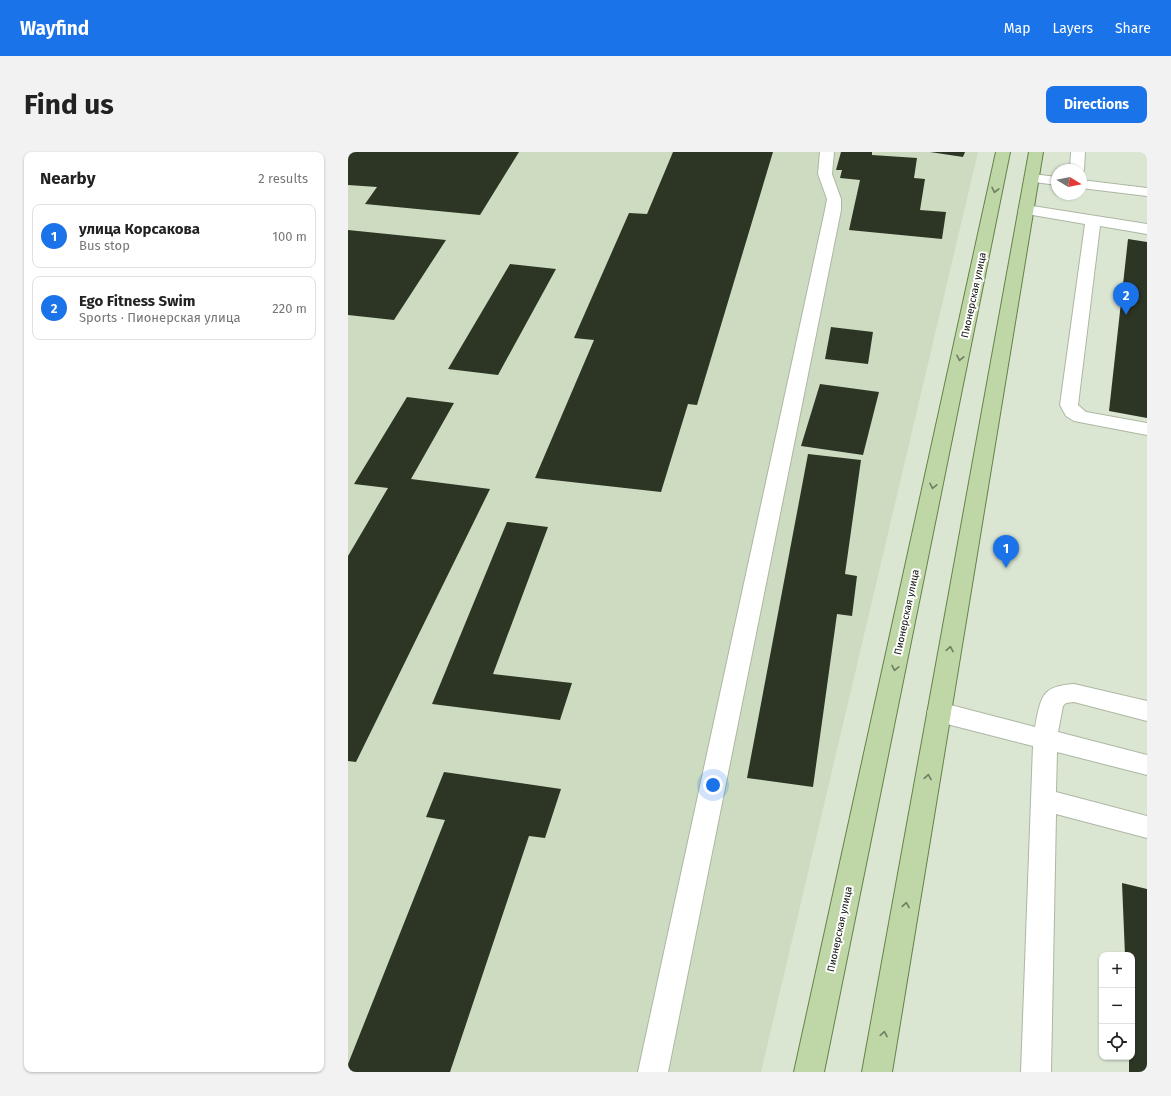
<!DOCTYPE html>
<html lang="en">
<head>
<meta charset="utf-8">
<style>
	:root { --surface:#fff; --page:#f2f2f2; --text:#222; --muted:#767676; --line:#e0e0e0; --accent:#1a73e8 }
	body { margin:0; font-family:"Fira Sans",sans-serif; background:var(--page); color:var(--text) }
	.controls { position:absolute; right:12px; bottom:12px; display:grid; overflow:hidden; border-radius:8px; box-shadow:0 1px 3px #0004 }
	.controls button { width:36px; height:36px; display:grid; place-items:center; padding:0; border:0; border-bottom:1px solid var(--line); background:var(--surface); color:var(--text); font:20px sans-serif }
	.compass { position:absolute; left:703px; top:12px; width:36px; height:36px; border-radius:50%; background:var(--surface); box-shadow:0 1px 3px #0004; rotate:100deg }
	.you { position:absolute; left:365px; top:633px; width:14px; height:14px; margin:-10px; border:3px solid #fff; border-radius:50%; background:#1a73e8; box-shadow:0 0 0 6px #1a73e833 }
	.badge { display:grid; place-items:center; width:26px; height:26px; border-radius:50%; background:var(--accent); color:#fff; font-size:13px; font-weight:700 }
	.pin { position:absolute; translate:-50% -33px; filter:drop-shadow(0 1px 2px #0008) }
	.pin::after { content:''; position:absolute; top:21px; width:14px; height:12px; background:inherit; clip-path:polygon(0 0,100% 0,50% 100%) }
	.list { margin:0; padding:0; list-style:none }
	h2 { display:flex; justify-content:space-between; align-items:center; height:52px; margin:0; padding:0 16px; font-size:17px }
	h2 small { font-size:13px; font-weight:400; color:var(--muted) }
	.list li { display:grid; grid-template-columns:26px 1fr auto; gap:12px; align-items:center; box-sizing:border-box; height:64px; margin:0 8px 8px; padding:0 8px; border:1px solid var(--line); border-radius:8px }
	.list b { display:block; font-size:15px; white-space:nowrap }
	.list p { margin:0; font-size:13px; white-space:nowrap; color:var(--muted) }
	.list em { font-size:13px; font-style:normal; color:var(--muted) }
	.icon { flex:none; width:22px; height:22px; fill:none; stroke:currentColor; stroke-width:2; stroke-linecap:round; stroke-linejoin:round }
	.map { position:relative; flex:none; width:799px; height:920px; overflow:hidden; border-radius:8px }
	header { display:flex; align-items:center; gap:24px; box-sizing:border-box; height:56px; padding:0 20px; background:var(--accent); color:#fff }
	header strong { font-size:19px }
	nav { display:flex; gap:22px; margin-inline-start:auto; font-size:14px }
	.intro { display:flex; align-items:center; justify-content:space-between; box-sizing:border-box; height:96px; padding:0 24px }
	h1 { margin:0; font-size:28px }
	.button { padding:10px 18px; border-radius:8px; background:var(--accent); color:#fff; font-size:14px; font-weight:700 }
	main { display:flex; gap:24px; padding:0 24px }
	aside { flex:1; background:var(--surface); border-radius:8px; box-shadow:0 1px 3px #0004 }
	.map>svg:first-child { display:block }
</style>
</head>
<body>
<header>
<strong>Wayfind</strong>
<nav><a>Map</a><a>Layers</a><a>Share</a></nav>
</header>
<div class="intro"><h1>Find us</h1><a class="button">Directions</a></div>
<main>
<aside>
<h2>Nearby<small>2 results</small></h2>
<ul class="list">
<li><span class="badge">1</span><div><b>улица Корсакова</b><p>Bus stop</p></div><em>100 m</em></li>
<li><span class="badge">2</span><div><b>Ego Fitness Swim</b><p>Sports · Пионерская улица</p></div><em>220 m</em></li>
</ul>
</aside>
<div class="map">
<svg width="799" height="920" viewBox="0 0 799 920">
	<rect width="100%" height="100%" fill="#dbe6d2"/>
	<path fill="#cddcc1" d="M 0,0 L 630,0 L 413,920 L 0,920 Z"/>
	<path fill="#2d3525" d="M 0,0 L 171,0 L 132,63 L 17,52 L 29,35 L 0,33 Z
		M 325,0 L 425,0 L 349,253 L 340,252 L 313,340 L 187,326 L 246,188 L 226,186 L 281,61 L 299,62 Z
		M 493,0 L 524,0 L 524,3 L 569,6 L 566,26 L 577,27 L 572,58 L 598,60 L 594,87 L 501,78 L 512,28 L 492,26 L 494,18 L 488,18 Z
		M 582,0 L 617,0 L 615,5 Z
		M 0,78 L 98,88 L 46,168 L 0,163 Z
		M 780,87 L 799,90 L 799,266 L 761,259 Z
		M 162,112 L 208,117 L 150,223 L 100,217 Z
		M 483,175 L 525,180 L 520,212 L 477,207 Z
		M 472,232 L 531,240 L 515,303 L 453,294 Z
		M 59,245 L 106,251 L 63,327 L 142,337 L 8,610 L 0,609 L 0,404 L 40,336 L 6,332 Z
		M 460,302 L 513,308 L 497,422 L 509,424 L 504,464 L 489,462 L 465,635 L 399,626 Z
		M 159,370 L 200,375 L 145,522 L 224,531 L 212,568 L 84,552 Z
		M 96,620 L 213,637 L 197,686 L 181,684 L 102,920 L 0,920 L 0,912 L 97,668 L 78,665 Z
		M 774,731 L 799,737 L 799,920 L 781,920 L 781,905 L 784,905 L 784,803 L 777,803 Z"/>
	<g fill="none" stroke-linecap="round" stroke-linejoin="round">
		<defs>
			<path id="minor" d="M 472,0 L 486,0 L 484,22 L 493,47 L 493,58 L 320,920 L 290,920 L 477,58 L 479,47 L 470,22 Z
				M 723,0 L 737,0 L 736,18 L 734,21 L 733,18 L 722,18 Z
				M 684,22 L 709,25 L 709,33 L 679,29 L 677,26 L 679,23 Z
				M 733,28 L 799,36 L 799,44 L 733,36 Z
				M 678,53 L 799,72 L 799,82 L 752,74 L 730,253 L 738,260 L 799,271 L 799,283 L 726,269 L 718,264 L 712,253 L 737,72 L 673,61 L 670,58 L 673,55 Z
				M 726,532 L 799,549 L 799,569 L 726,550 L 718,551 L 715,554 L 710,580 L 799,603 L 799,623 L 709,600 L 708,640 L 799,664 L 799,686 L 708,662 L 703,920 L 673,920 L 685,594 L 591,570 L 583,567 L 579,560 L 583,553 L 591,550 L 687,575 C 693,545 693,534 726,532 Z"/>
			<path id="major" d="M 648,0 L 662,0 L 476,920 L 446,920 Z
				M 681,0 L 695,0 L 544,920 L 514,920 Z"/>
		</defs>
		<use href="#minor" stroke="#acb7a3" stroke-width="2"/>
		<use href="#major" stroke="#65814a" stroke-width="2"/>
		<use href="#minor" fill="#fff" fill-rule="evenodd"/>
		<use href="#major" fill="#bfd7a7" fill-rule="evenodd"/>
	</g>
	<defs><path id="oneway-chevron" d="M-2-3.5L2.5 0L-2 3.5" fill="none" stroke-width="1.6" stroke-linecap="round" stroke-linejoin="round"/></defs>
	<g stroke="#6f7e60">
		<use href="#oneway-chevron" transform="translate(647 38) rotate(102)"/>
		<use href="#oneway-chevron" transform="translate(612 206) rotate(102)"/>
		<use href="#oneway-chevron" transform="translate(585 334) rotate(102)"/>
		<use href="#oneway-chevron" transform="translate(602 497) rotate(-80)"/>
		<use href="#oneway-chevron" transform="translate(547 516) rotate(102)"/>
		<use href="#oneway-chevron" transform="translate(580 625) rotate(-80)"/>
		<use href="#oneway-chevron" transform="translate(558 753) rotate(-80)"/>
		<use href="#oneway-chevron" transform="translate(536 882) rotate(-80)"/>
	</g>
	<g text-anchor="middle" stroke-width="4" stroke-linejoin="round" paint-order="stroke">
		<g font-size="10" fill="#0d110a" stroke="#fff">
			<text transform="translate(625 143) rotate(-78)" y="4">Пионерская улица</text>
			<text transform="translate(558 460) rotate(-78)" y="4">Пионерская улица</text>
			<text transform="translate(491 777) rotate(-78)" y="4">Пионерская улица</text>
		</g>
	</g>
</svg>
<div class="controls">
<button>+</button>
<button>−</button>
<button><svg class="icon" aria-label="locate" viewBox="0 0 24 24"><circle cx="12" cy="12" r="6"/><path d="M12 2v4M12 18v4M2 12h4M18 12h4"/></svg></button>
</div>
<svg class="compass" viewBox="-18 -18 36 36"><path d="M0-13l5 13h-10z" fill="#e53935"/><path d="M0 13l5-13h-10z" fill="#767676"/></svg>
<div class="you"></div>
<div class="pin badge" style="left:658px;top:416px">1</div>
<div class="pin badge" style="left:778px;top:163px">2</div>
</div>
</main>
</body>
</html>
